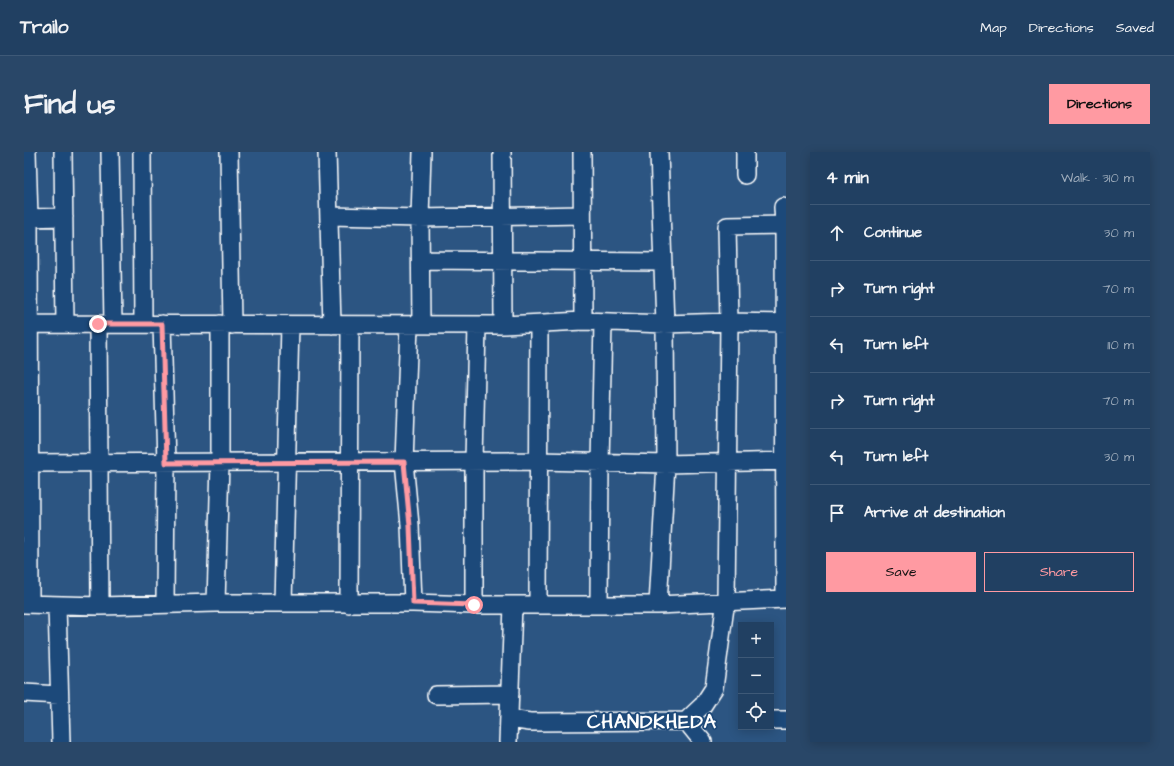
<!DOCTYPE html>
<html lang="en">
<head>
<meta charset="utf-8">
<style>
	:root { --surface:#214062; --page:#294768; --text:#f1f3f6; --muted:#a2afbe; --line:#3e5977; --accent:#ff9aa2 }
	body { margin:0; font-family:"Architects Daughter",sans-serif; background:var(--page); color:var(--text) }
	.controls { position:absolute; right:12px; bottom:12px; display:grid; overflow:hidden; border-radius:0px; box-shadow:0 2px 10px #0003 }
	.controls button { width:36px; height:36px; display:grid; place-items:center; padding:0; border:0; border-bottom:1px solid var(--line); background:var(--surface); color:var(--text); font:20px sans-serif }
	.stop { position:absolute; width:12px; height:12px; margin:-9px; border:3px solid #ff9aa2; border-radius:50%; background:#fff }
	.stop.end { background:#ff9aa2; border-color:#fff; box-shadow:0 1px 4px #0008 }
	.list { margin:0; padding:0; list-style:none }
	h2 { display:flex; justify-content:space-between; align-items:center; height:52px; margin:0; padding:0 16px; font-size:17px }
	h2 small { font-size:13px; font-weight:400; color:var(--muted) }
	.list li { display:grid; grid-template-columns:26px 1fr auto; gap:12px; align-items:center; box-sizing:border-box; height:56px; padding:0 16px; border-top:1px solid var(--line) }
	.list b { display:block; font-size:15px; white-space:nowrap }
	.list em { font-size:13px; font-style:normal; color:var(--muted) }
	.actions { display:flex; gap:8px; padding:12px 16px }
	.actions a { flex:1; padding:9px 0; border:1px solid var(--accent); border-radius:0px; text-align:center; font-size:14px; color:var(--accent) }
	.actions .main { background:var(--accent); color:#111 }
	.icon { flex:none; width:22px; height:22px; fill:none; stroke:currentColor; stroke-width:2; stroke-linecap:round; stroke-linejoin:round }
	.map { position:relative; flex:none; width:762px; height:590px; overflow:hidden; border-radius:0px }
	header { display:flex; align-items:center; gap:24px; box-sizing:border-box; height:56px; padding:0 20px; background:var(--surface); border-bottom:1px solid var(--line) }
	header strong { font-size:19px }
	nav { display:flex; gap:22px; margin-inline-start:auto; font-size:14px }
	.intro { display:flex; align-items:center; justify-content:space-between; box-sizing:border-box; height:96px; padding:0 24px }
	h1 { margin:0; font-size:28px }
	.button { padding:10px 18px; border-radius:0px; background:var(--accent); color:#111; font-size:14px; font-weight:700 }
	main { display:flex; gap:24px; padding:0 24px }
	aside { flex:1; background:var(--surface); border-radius:0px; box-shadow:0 2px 10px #0003 }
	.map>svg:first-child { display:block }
</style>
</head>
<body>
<header>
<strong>Trailo</strong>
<nav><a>Map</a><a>Directions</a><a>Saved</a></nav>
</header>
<div class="intro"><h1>Find us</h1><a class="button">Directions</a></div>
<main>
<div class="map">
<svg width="762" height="590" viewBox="0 0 762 590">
	<rect width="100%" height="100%" fill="#2c5582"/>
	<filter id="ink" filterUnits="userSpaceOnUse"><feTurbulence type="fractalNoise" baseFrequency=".025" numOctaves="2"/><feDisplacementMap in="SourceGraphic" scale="8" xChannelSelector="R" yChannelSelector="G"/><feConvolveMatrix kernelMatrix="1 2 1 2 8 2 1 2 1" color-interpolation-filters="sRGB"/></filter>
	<g filter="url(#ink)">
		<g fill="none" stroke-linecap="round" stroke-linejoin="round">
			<defs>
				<path id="minor" d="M 3,0 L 5,66 L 6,452
					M 39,0 L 41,172
					M 86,0 L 89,172
					M 118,0 L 119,172
					M 205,0 L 208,173
					M 303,0 L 308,173
					M 478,0 L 479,173
					M 558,0 L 559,169
					M 721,0 L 721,23
					M 759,55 L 760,73
					M 305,64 L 396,66 L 558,63
					M 0,66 L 40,65
					M 398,108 L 639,110
					M 0,172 L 479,173 L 559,169 L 641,172 L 705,170 L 762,171
					M 74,172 L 76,454
					M 138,172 L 142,311 L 141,452
					M 385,173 L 380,310 L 386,373 L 389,451
					M 397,173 L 396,66 L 398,0
					M 0,311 L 515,309 L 642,312 L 762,309
					M 192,451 L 196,311 L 196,172
					M 259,451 L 266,173
					M 0,452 L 76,454 L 192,451 L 389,451 L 450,453 L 634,453 L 762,447
					M 325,452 L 326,173
					M 575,452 L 576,311 L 579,170
					M 450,453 L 450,309 L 453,173
					M 514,453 L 515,172
					M 634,453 L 642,312 L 641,172 L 635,0
					M 33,454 L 37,590
					M 0,541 L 35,543
					M 412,543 L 486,542
					M 485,567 L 506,570 L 662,569 L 679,553 L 690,536 L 702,448 L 705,170 L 703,74 L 760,73 L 761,447
					M 747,568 L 762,568
					M 662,569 L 679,590
					M 484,590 L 489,453"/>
			</defs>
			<use href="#minor" stroke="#fff" stroke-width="20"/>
			<use href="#minor" stroke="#1f4a7a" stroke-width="17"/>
		</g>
	</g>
	<g fill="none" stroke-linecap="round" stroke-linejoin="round" filter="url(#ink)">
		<path stroke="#ff9aa2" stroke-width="5" d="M 74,172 L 138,172 L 142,311 L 380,310 L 386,374 L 389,451 L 450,453"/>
	</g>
	<g text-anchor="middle" stroke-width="3.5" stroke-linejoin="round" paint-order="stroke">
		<g font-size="19" font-weight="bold" letter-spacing="1" fill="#fff" stroke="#1f4a7a">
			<text x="628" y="576">CHANDKHEDA</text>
		</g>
	</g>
</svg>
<div class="controls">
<button>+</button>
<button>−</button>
<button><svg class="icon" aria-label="locate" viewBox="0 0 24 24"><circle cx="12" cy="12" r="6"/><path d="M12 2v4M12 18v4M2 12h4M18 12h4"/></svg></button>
</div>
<div class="stop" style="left:450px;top:453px"></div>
<div class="stop end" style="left:74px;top:172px"></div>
</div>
<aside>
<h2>4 min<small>Walk · 310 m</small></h2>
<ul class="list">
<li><svg class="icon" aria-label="ahead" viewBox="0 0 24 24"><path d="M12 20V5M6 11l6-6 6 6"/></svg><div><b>Continue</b></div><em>30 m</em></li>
<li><svg class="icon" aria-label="right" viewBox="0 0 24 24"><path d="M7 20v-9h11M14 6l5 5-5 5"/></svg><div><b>Turn right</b></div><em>70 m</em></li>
<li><svg class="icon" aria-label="left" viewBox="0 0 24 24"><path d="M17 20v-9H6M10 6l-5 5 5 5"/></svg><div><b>Turn left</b></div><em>110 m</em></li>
<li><svg class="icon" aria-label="right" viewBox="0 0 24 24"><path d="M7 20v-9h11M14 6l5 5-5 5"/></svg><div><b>Turn right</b></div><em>70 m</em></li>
<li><svg class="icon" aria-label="left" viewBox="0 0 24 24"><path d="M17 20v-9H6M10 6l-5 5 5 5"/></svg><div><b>Turn left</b></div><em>30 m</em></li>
<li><svg class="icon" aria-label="arrive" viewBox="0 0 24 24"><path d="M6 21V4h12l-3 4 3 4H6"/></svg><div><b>Arrive at destination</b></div></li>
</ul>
<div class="actions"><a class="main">Save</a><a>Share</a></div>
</aside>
</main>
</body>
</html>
